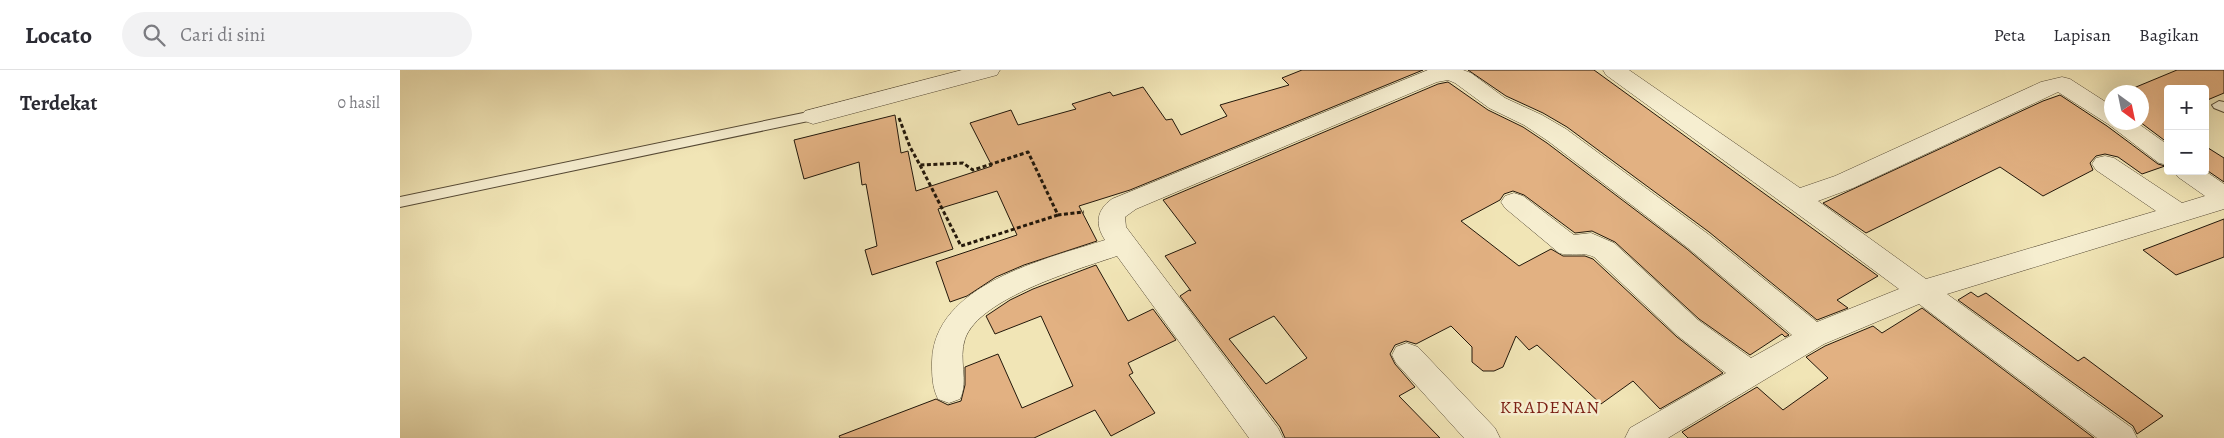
<!DOCTYPE html>
<html lang="id">
<head>
<meta charset="utf-8">
<style>
	:root { --surface:#fff; --page:#f2f2f3; --text:#2b2b33; --muted:#7c7c81; --line:#e1e1e2 }
	body { margin:0; font-family:Alegreya,serif; background:var(--page); color:var(--text) }
	.controls { position:absolute; right:15px; top:15px; display:grid; overflow:hidden; border-radius:5px; box-shadow:0 5px 20px #0002 }
	.controls button { width:45px; height:45px; display:grid; place-items:center; padding:0; border:0; border-bottom:1px solid var(--line); background:var(--surface); color:var(--text); font:25px sans-serif }
	.compass { position:absolute; left:1704px; top:15px; width:45px; height:45px; border-radius:50%; background:var(--surface); box-shadow:0 5px 20px #0002; rotate:147deg }
	.list { margin:0; padding:0; list-style:none }
	h2 { display:flex; justify-content:space-between; align-items:center; height:65px; margin:0; padding:0 20px; font-size:21px }
	h2 small { font-size:16px; font-weight:400; color:var(--muted) }
	.icon { flex:none; width:28px; height:28px; fill:none; stroke:currentColor; stroke-width:2; stroke-linecap:round; stroke-linejoin:round }
	.map { position:relative; flex:none; width:1824px; height:368px; overflow:hidden }
	header { display:flex; align-items:center; gap:30px; box-sizing:border-box; height:70px; padding:0 25px; background:var(--surface); border-bottom:1px solid var(--line) }
	header strong { font-size:24px }
	nav { display:flex; gap:28px; margin-inline-start:auto; font-size:18px }
	.search { width:350px; height:45px; background:var(--page); display:flex; align-items:center; gap:12px; box-sizing:border-box; padding:0 18px; border-radius:28px; color:var(--muted); font-size:19px }
	main { display:flex }
	aside { flex:1; background:var(--surface) }
	.map>svg:first-child { display:block }
</style>
</head>
<body>
<header>
<strong>Locato</strong>
<div class="search"><svg class="icon" aria-label="search" viewBox="0 0 24 24"><circle cx="10" cy="10" r="6"/><path d="M15 15l6 6"/></svg>Cari di sini</div>
<nav><a>Peta</a><a>Lapisan</a><a>Bagikan</a></nav>
</header>
<main>
<aside>
<h2>Terdekat<small>0 hasil</small></h2>
<ul class="list">
</ul>
</aside>
<div class="map">
<svg width="1824" height="368" viewBox="0 0 1824 368">
	<rect width="100%" height="100%" fill="#f1e5b6"/>
	<filter id="stains"><feTurbulence type="fractalNoise" baseFrequency=".004" numOctaves="4"/><feColorMatrix values="0 0 0 0 .2 0 0 0 0 .09 0 0 0 0 .02 0 0 0 .5 -.17"/></filter>
	<radialGradient id="worn" r=".72"><stop offset=".6" stop-color="#630" stop-opacity="0"/><stop offset="1" stop-color="#630" stop-opacity=".3"/></radialGradient>
	<path fill="#e2b182" stroke="#22170a" fill-rule="evenodd" d="M 902,0 L 1023,0 L 730,120 L 679,136 L 697,171 L 624,195 L 596,207 L 567,226 L 550,232 L 536,192 L 617,165 L 597,121 L 538,139 L 553,179 L 472,205 L 465,180 L 477,176 L 466,114 L 462,115 L 459,92 L 404,109 L 394,70 L 495,45 L 501,83 L 508,81 L 516,121 L 592,96 L 570,53 L 611,40 L 618,55 L 676,39 L 672,34 L 710,22 L 713,26 L 743,17 L 766,50 L 772,49 L 781,65 L 827,46 L 820,35 L 889,15 L 882,8 Z
		M 1068,0 L 1194,0 L 1478,206 L 1437,230 L 1448,238 L 1417,250 L 1309,162 L 1167,57 L 1143,43 L 1106,26 Z
		M 1777,0 L 1824,0 L 1824,23 L 1805,31 L 1805,19 L 1768,19 L 1768,48 L 1766,49 L 1768,50 L 1768,73 L 1740,52 L 1742,52 L 1742,22 L 1724,22 Z
		M 1048,12 L 1088,40 L 1123,57 L 1147,73 L 1287,179 L 1389,265 L 1385,267 L 1382,264 L 1350,285 L 1299,249 L 1215,172 L 1192,161 L 1175,163 L 1124,125 L 1113,121 L 1104,124 L 1100,130 L 1061,151 L 1119,196 L 1151,179 L 1163,186 L 1185,186 L 1193,189 L 1277,267 L 1323,303 L 1260,339 L 1233,311 L 1201,334 L 1137,275 L 1129,280 L 1116,266 L 1103,297 L 1094,301 L 1083,301 L 1072,292 L 1072,277 L 1051,256 L 1016,274 L 1006,271 L 995,275 L 990,284 L 995,294 L 1015,317 L 999,326 L 1040,368 L 885,368 L 880,357 L 780,226 L 789,220 L 791,221 L 765,186 L 796,173 L 763,130 L 1038,14 ZM 874,246 L 907,288 L 866,314 L 829,269 Z
		M 1660,25 L 1707,56 L 1758,94 L 1765,96 L 1742,104 L 1718,87 L 1705,84 L 1696,86 L 1690,93 L 1693,100 L 1643,126 L 1600,97 L 1466,163 L 1423,133 L 1643,31 Z
		M 1805,76 L 1824,88 L 1824,112 L 1805,99 Z
		M 1824,149 L 1824,187 L 1776,205 L 1743,180 Z
		M 696,195 L 728,251 L 753,239 L 776,270 L 728,293 L 733,303 L 729,305 L 755,343 L 711,366 L 695,340 L 634,368 L 440,368 L 439,366 L 536,329 L 548,335 L 561,331 L 565,315 L 565,297 L 598,284 L 622,338 L 673,316 L 641,246 L 595,264 L 586,246 L 610,230 L 633,219 Z
		M 1571,222 L 1578,227 L 1586,223 L 1678,291 L 1684,287 L 1763,346 L 1737,364 L 1733,356 L 1558,230 Z
		M 1522,238 L 1694,368 L 1288,368 L 1282,362 L 1357,317 L 1383,340 L 1428,308 L 1406,287 L 1425,276 L 1473,256 L 1482,263 Z"/>
	<g fill="none" stroke-linecap="round" stroke-linejoin="round">
		<defs>
			<path id="service" d="M 1819,31 L 1824,32 L 1824,42 L 1814,38 L 1812,35 Z
				M 413,41 L 418,43 L 420,46 L 418,49 L 0,137 L 0,127 Z"/>
			<path id="minor" d="M 562,0 L 600,0 L 597,5 L 413,54 L 405,51 L 401,46 L 405,41 Z
				M 1028,0 L 1063,0 L 1071,3 L 1105,28 L 1142,45 L 1166,59 L 1308,164 L 1417,252 L 1499,219 C 1402,146 1303,76 1206,5 L 1203,0 L 1229,0 L 1400,118 L 1435,106 L 1641,12 L 1662,7 L 1670,9 L 1712,36 L 1712,52 L 1736,52 L 1768,75 L 1768,95 L 1759,93 L 1708,54 L 1658,22 L 1453,118 L 1418,131 L 1526,209 L 1756,141 L 1696,100 L 1692,94 L 1696,88 L 1705,86 L 1714,88 L 1782,133 L 1805,126 L 1778,107 L 1774,101 L 1805,101 L 1824,114 L 1824,139 L 1547,224 L 1732,358 L 1737,368 L 1697,368 L 1519,234 L 1424,274 L 1268,368 L 1225,368 L 1230,358 L 1326,303 L 1278,266 L 1194,187 C 1183,181 1171,187 1159,183 L 1105,138 L 1101,132 L 1105,126 L 1114,123 L 1123,126 L 1174,165 L 1191,163 L 1214,173 L 1298,250 L 1351,288 L 1392,265 L 1288,178 L 1148,71 L 1124,55 L 1089,38 L 1055,13 L 1048,10 L 1037,12 L 736,139 L 725,147 L 726,157 L 878,358 L 883,368 L 849,368 L 717,186 C 679,199 579,228 565,269 C 558,289 569,311 560,329 L 549,333 L 538,329 C 532,317 532,305 532,292 C 533,214 646,189 705,170 C 695,155 696,140 712,129 Z
				M 1007,273 L 1018,277 L 1095,358 L 1100,368 L 1064,368 L 996,293 L 992,285 L 996,277 Z"/>
		</defs>
		<use href="#service" stroke="#564a35" stroke-width="2"/>
		<use href="#minor" stroke="#564a35" stroke-width="1"/>
		<path stroke="#22170a" stroke-width="3" stroke-dasharray="4 2.5" stroke-linecap="butt" d="M 499,48 L 510,77 L 520,95 L 563,93 L 573,100 L 628,82 L 658,145 L 684,142
			M 520,95 L 561,176 L 658,145"/>
		<use href="#service" fill="#f6eed0" fill-rule="evenodd"/>
		<use href="#minor" fill="#f6eed0" fill-rule="evenodd"/>
	</g>
	<g text-anchor="middle" stroke-width="5" stroke-linejoin="round" paint-order="stroke">
		<g font-size="18" letter-spacing="1" fill="#7a1f14" stroke="#f6eed0">
			<text x="1150" y="343">KRADENAN</text>
		</g>
	</g>
	<rect width="100%" height="100%" filter="url(#stains)"/>
	<rect width="100%" height="100%" fill="url(#worn)"/>
</svg>
<div class="controls">
<button>+</button>
<button>−</button>
</div>
<svg class="compass" viewBox="-18 -18 36 36"><path d="M0-13l5 13h-10z" fill="#e53935"/><path d="M0 13l5-13h-10z" fill="#7c7c81"/></svg>
</div>
</main>
</body>
</html>
